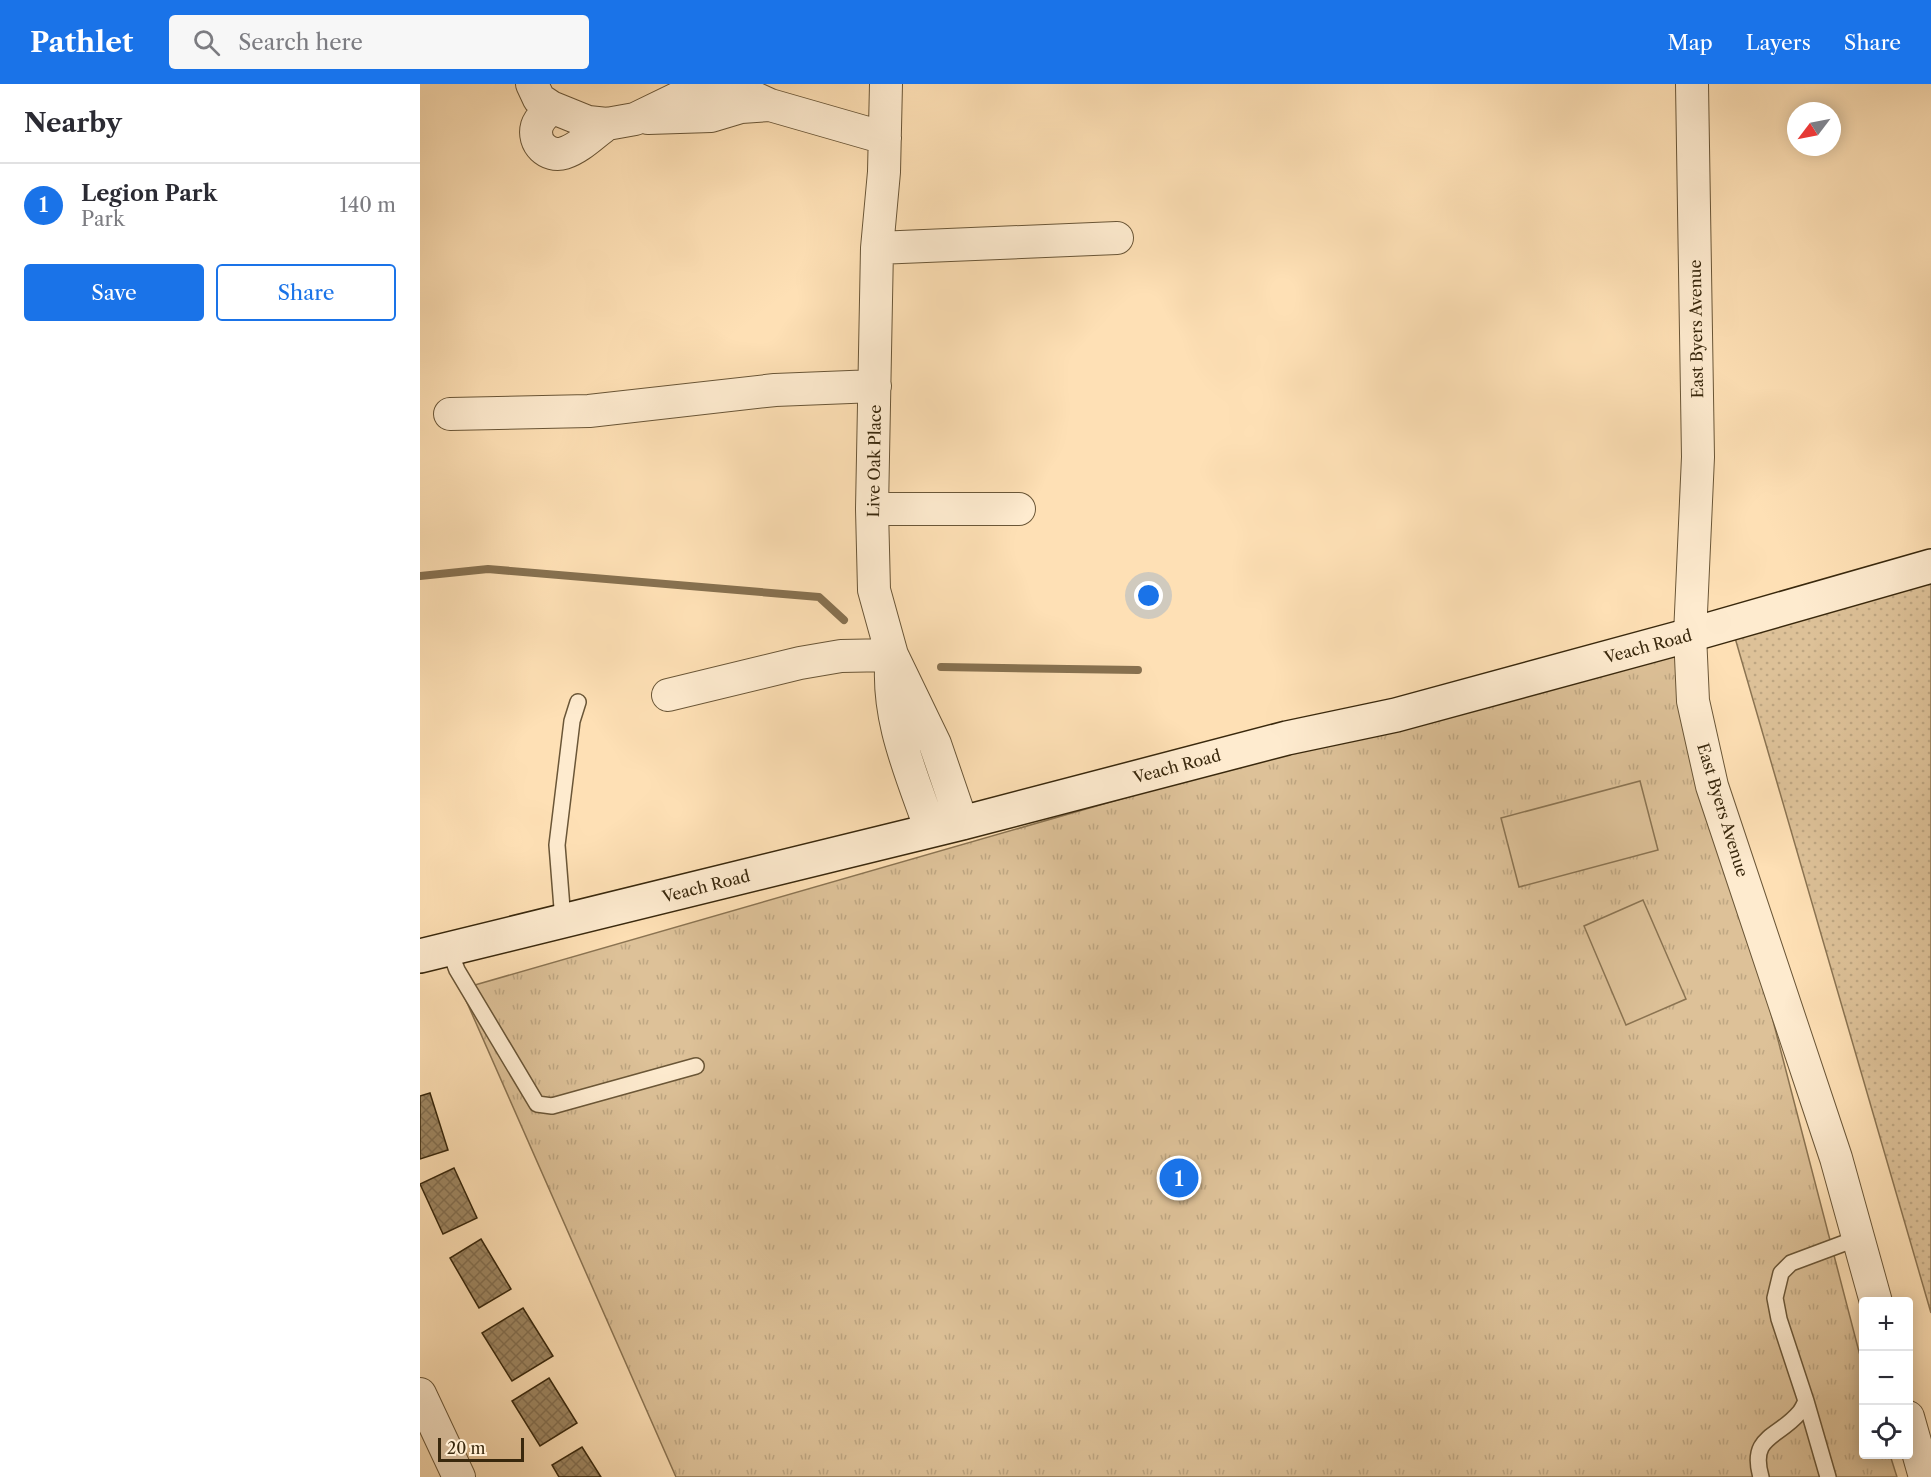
<!DOCTYPE html>
<html lang="en">
<head>
<meta charset="utf-8">
<style>
	:root { --surface:#fff; --page:#f7f7f7; --text:#2b2b33; --muted:#7c7c81; --line:#e1e1e2; --accent:#1a73e8 }
	body { margin:0; font-family:"Libre Caslon Text",serif; background:var(--page); color:var(--text) }
	.controls { position:absolute; right:18px; bottom:18px; display:grid; overflow:hidden; border-radius:6px; box-shadow:0 3px 15px #0003 }
	.controls button { width:54px; height:54px; display:grid; place-items:center; padding:0; border:0; border-bottom:2px solid var(--line); background:var(--surface); color:var(--text); font:30px sans-serif }
	.compass { position:absolute; left:1367px; top:18px; width:54px; height:54px; border-radius:50%; background:var(--surface); box-shadow:0 3px 15px #0003; rotate:238deg }
	.scale { position:absolute; left:18px; bottom:15px; width:86px; box-sizing:border-box; padding-left:6px; border:3px solid #39280d; border-top:0; font-size:16px; line-height:21px; white-space:nowrap; color:#39280d; -webkit-text-stroke:4px #feebcf; paint-order:stroke }
	.you { position:absolute; left:729px; top:512px; width:21px; height:21px; margin:-15px; border:4px solid #fff; border-radius:50%; background:#1a73e8; box-shadow:0 0 0 9px #1a73e833 }
	.badge { display:grid; place-items:center; width:39px; height:39px; border-radius:50%; background:var(--accent); color:#fff; font-size:20px; font-weight:700 }
	.pin { position:absolute; translate:-50% -50%; border:3px solid #fff; box-shadow:0 2px 6px #0006 }
	.list { margin:0; padding:0; list-style:none }
	h2 { display:flex; justify-content:space-between; align-items:center; height:78px; margin:0; padding:0 24px; font-size:26px }
	h2 small { font-size:20px; font-weight:400; color:var(--muted) }
	.list li { display:grid; grid-template-columns:39px 1fr auto; gap:18px; align-items:center; box-sizing:border-box; height:84px; padding:0 24px; border-top:2px solid var(--line) }
	.list b { display:block; font-size:22px; white-space:nowrap }
	.list p { margin:0; font-size:20px; white-space:nowrap; color:var(--muted) }
	.list em { font-size:20px; font-style:normal; color:var(--muted) }
	.actions { display:flex; gap:12px; padding:18px 24px }
	.actions a { flex:1; padding:14px 0; border:2px solid var(--accent); border-radius:6px; text-align:center; font-size:21px; color:var(--accent) }
	.actions .main { background:var(--accent); color:#fff }
	.icon { flex:none; width:33px; height:33px; fill:none; stroke:currentColor; stroke-width:2; stroke-linecap:round; stroke-linejoin:round }
	.map { position:relative; flex:none; width:1511px; height:1393px; overflow:hidden }
	header { display:flex; align-items:center; gap:36px; box-sizing:border-box; height:84px; padding:0 30px; background:var(--accent); color:#fff }
	header strong { font-size:28px }
	nav { display:flex; gap:33px; margin-inline-start:auto; font-size:21px }
	.search { width:420px; height:54px; background:var(--page); display:flex; align-items:center; gap:15px; box-sizing:border-box; padding:0 21px; border-radius:6px; color:var(--muted); font-size:22px }
	main { display:flex }
	aside { flex:1; background:var(--surface) }
	.map>svg:first-child { display:block }
</style>
</head>
<body>
<header>
<strong>Pathlet</strong>
<div class="search"><svg class="icon" aria-label="search" viewBox="0 0 24 24"><circle cx="10" cy="10" r="6"/><path d="M15 15l6 6"/></svg>Search here</div>
<nav><a>Map</a><a>Layers</a><a>Share</a></nav>
</header>
<main>
<aside>
<h2>Nearby<small></small></h2>
<ul class="list">
<li><span class="badge">1</span><div><b>Legion Park</b><p>Park</p></div><em>140 m</em></li>
</ul>
<div class="actions"><a class="main">Save</a><a>Share</a></div>
</aside>
<div class="map">
<svg width="1511" height="1393" viewBox="0 0 1511 1393">
	<defs>
		<pattern id="grass-dots" width="8" height="8" patternUnits="userSpaceOnUse" patternTransform="scale(1.5)"><rect width="8" height="8" fill="#ddc198"/><path d="M2 2h.1M6 6h.1" fill="none" stroke="#bea682" stroke-width="1.8" stroke-linecap="round"/></pattern>
		<pattern id="park-tufts" width="24" height="20" patternUnits="userSpaceOnUse" patternTransform="scale(1.5)"><rect width="24" height="20" fill="#ddc198"/><path d="M3 7l-1-3M5 7V3M7 7l1-3M15 17l-1-3M17 17v-4M19 17l1-3" fill="none" stroke="#bea682"/></pattern>
		<pattern id="building-cross-hatch" width="8" height="8" patternUnits="userSpaceOnUse" patternTransform="scale(1.5)"><rect width="8" height="8" fill="#9f8864"/><path d="M0 0l8 8M0 8l8-8" fill="none" stroke="#836f51"/></pattern>
	</defs>
	<rect width="100%" height="100%" fill="#fee0b5"/>
	<filter id="stains"><feTurbulence type="fractalNoise" baseFrequency=".00333" numOctaves="4"/><feColorMatrix values="0 0 0 0 .2 0 0 0 0 .09 0 0 0 0 .02 0 0 0 .5 -.17"/></filter>
	<radialGradient id="worn" r=".72"><stop offset=".6" stop-color="#630" stop-opacity="0"/><stop offset="1" stop-color="#630" stop-opacity=".3"/></radialGradient>
	<path fill="url(#grass-dots)" stroke="#8b7452" stroke-width="1.5" d="M 1511,479 L 1511,1229 L 1311,540 Z"/>
	<path fill="url(#park-tufts)" stroke="#8b7452" stroke-width="1.5" d="M 1270,551 L 1292,702 L 1443,1283 L 1444,1370 L 1470,1371 L 1477,1393 L 256,1393 L 41,905 Z"/>
	<path fill="#ddc198" stroke="#8b7452" stroke-width="1.5" d="M 1220,697 L 1238,766 L 1099,803 L 1081,734 Z
		M 1223,816 L 1266,915 L 1206,941 L 1164,842 Z"/>
	<g fill="none" stroke-linecap="round" stroke-linejoin="round">
		<path stroke="#877150" stroke-width="8" d="M 0,492 L 68,485 L 399,513 L 424,536
			M 521,583 L 718,586"/>
	</g>
	<path fill="url(#building-cross-hatch)" stroke="#39280d" stroke-width="1.5" d="M 10,1009 L 28,1066 L 0,1075 L 0,1012 Z
		M 34,1084 L 57,1134 L 23,1150 L 0,1100 Z
		M 61,1155 L 91,1205 L 59,1224 L 30,1174 Z
		M 103,1224 L 133,1272 L 92,1297 L 62,1249 Z
		M 129,1294 L 157,1339 L 120,1362 L 92,1317 Z
		M 162,1363 L 181,1393 L 139,1393 L 132,1381 Z"/>
	<g fill="none" stroke-linecap="round" stroke-linejoin="round">
		<defs>
			<path id="lane" d="M 143,837 L 137,761 L 152,637 L 158,618
				M 29,865 L 37,886 L 117,1020 L 132,1022 L 276,982
				M 1341,1393 C 1329,1352 1358,1354 1379,1329 C 1382,1326 1384,1321 1386,1317
				M 1408,1393 L 1386,1317 L 1359,1235 L 1355,1214 L 1361,1189 L 1371,1179 L 1438,1154"/>
			<path id="street" d="M 112,0 L 119,15 L 131,23 L 168,38 L 187,40 L 215,35 L 283,2 L 304,0 L 350,21 L 465,54
				M 466,0 L 464,88 L 457,164 L 452,425 L 454,506 L 472,571 L 515,660 L 542,739
				M 1272,0 L 1278,373 L 1270,551 L 1273,617 L 1292,702 L 1416,1074 L 1456,1218
				M 131,23 C 127,28 119,35 117,42 C 112,59 128,74 144,69 C 160,64 174,49 187,40
				M 228,34 L 291,32 L 321,23 L 350,21
				M 457,164 L 697,154
				M 30,330 L 169,327 L 355,306 L 455,302
				M 452,425 L 599,425
				M 248,611 L 380,579 L 421,572 L 472,571 C 465,632 491,689 511,746
				M 0,1310 L 39,1393
				M 1488,1333 L 1505,1393"/>
			<path id="secondary" d="M 0,872 L 542,739 L 867,654 L 976,631 L 1270,551 L 1511,482"/>
		</defs>
		<use href="#lane" stroke="#6a5637" stroke-width="18"/>
		<use href="#street" stroke="#6a5637" stroke-width="34"/>
		<use href="#secondary" stroke="#39280d" stroke-width="36"/>
		<use href="#lane" stroke="#feebcf" stroke-width="15"/>
		<use href="#street" stroke="#feebcf" stroke-width="32"/>
		<use href="#secondary" stroke="#feebcf" stroke-width="33"/>
	</g>
	<g text-anchor="middle" stroke-width="4.5" stroke-linejoin="round" paint-order="stroke">
		<g font-size="16" fill="#39280d" stroke="#feebcf">
			<text transform="translate(1276 245) rotate(-91)" y="6">East Byers Avenue</text>
			<text transform="translate(454 377) rotate(-89)" y="6">Live Oak Place</text>
			<text transform="translate(1228 562) rotate(-15)" y="6">Veach Road</text>
			<text transform="translate(757 682) rotate(-15)" y="6">Veach Road</text>
			<text transform="translate(1303 726) rotate(73)" y="6">East Byers Avenue</text>
			<text transform="translate(286 802) rotate(-14)" y="6">Veach Road</text>
		</g>
	</g>
	<rect width="100%" height="100%" filter="url(#stains)"/>
	<rect width="100%" height="100%" fill="url(#worn)"/>
</svg>
<div class="controls">
<button>+</button>
<button>−</button>
<button><svg class="icon" aria-label="locate" viewBox="0 0 24 24"><circle cx="12" cy="12" r="6"/><path d="M12 2v4M12 18v4M2 12h4M18 12h4"/></svg></button>
</div>
<svg class="compass" viewBox="-18 -18 36 36"><path d="M0-13l5 13h-10z" fill="#e53935"/><path d="M0 13l5-13h-10z" fill="#7c7c81"/></svg>
<div class="scale">20 m</div>
<div class="you"></div>
<div class="pin badge" style="left:759px;top:1094px">1</div>
</div>
</main>
</body>
</html>
